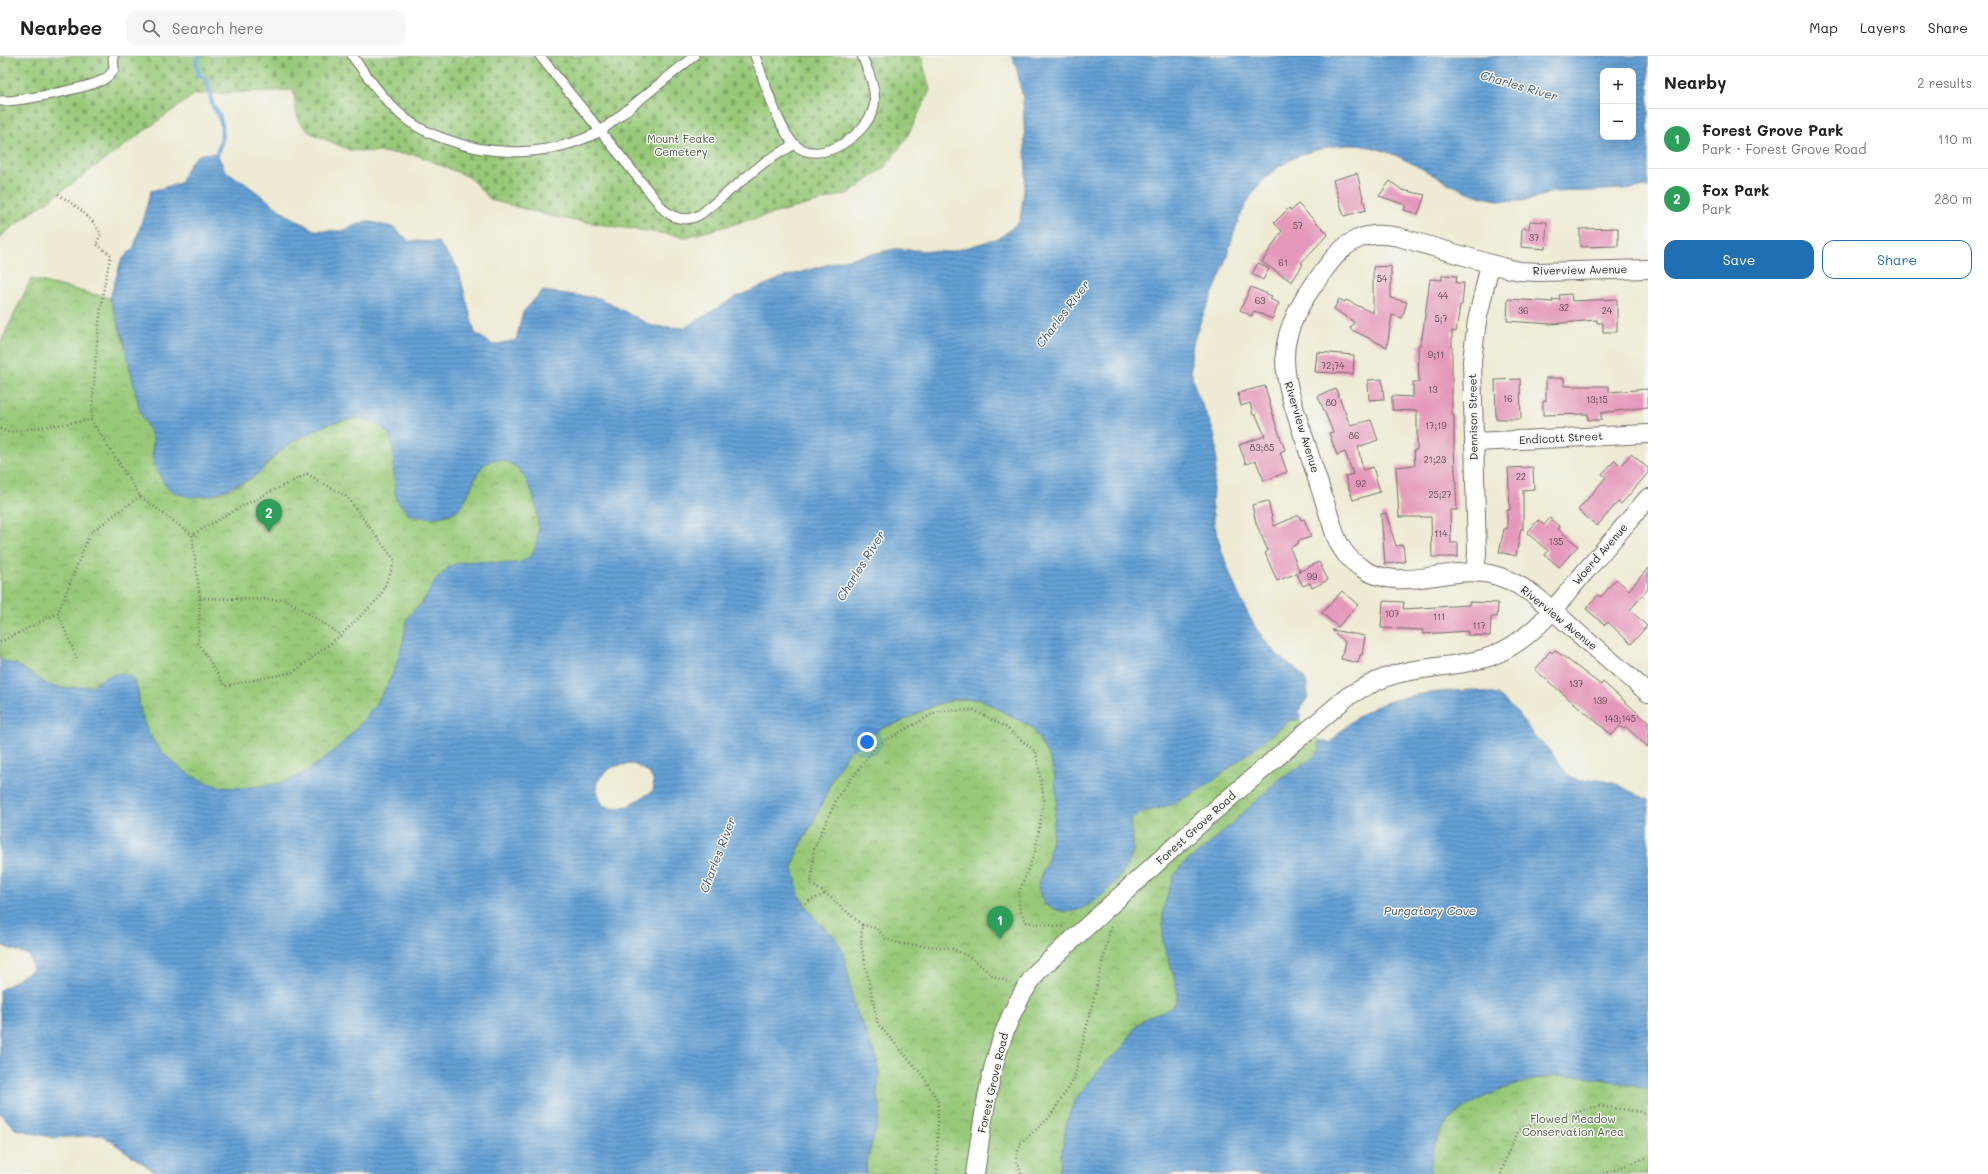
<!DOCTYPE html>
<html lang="en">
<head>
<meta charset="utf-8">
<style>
	:root { --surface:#fff; --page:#f6f6f6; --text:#202124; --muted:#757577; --line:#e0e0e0; --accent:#1f6fb2 }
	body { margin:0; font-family:Mali,sans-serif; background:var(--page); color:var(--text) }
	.controls { position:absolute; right:12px; top:12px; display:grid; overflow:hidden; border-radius:8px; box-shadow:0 4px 16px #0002 }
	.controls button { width:36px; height:36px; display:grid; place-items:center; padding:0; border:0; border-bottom:1px solid var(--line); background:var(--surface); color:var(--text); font:20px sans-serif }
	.you { position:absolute; left:867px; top:686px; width:14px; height:14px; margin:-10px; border:3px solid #fff; border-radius:50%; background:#1a73e8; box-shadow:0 0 0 6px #1a73e833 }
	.badge { display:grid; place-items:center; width:26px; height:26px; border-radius:50%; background:var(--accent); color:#fff; font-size:13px; font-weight:700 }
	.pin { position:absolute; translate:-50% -33px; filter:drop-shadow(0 1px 2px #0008) }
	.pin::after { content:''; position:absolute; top:21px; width:14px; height:12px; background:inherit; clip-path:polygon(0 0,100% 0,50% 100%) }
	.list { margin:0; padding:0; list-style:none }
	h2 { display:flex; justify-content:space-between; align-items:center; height:52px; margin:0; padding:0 16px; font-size:17px }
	h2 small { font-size:13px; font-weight:400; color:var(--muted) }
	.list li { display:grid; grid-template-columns:26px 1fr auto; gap:12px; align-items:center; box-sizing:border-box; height:60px; padding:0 16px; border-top:1px solid var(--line) }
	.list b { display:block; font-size:15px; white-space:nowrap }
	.list p { margin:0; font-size:13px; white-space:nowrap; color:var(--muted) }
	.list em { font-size:13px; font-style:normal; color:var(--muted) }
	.actions { display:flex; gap:8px; padding:12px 16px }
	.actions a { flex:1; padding:9px 0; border:1px solid var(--accent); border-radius:12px; text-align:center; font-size:14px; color:var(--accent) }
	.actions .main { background:var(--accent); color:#fff }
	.icon { flex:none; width:22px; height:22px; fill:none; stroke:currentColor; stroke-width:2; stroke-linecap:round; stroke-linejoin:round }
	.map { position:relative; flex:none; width:1648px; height:1118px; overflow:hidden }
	header { display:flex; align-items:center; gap:24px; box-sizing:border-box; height:56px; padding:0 20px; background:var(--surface); border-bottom:1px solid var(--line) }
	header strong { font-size:19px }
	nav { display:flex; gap:22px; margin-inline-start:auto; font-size:14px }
	.search { width:280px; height:36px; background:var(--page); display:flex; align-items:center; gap:10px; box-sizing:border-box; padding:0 14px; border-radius:12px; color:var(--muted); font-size:15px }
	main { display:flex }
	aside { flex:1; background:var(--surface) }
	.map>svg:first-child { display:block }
</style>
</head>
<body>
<header>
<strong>Nearbee</strong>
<div class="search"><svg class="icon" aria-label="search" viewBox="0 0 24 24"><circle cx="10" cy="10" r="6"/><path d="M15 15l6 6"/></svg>Search here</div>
<nav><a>Map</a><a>Layers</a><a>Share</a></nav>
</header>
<main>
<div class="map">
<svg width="1648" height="1118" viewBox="0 0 1648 1118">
	<defs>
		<pattern id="cemetery-stones" width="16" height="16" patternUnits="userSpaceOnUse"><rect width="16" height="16" fill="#97c978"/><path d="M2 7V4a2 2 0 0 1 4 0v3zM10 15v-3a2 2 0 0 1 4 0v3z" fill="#7ba363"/></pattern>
		<pattern id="park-crowns" width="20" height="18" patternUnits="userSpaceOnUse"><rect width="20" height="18" fill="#97c978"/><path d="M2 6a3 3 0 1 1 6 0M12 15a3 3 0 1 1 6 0" fill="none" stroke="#7ba363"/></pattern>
		<pattern id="water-rules" width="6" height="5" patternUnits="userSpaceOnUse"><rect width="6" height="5" fill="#65a0d5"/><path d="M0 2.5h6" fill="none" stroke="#5383ad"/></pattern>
	</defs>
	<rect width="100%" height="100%" fill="#f6f6f2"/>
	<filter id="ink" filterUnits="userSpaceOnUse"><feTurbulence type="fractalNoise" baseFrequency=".025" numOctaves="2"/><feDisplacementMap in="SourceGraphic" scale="8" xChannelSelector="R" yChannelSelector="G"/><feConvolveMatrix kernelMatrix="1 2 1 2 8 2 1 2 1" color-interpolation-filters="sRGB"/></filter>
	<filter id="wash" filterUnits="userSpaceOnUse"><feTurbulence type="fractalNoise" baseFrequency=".012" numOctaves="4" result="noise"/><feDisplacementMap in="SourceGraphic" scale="16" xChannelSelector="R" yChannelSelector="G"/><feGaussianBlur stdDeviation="0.9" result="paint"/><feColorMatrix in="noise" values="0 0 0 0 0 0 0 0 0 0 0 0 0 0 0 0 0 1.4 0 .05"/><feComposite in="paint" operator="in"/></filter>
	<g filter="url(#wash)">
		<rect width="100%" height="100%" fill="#eeead3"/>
		<path fill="url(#cemetery-stones)" stroke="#617a52" d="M 0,0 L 921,0 L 930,34 L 907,81 L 885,111 L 850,137 L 686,181 L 558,162 L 491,144 L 469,121 L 417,99 L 350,94 L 309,76 L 300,67 L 296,57 L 294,34 L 195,38 L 4,177 L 0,183 Z"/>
		<path fill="url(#park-crowns)" stroke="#617a52" d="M 31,223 L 110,242 L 124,286 L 140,355 L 153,383 L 152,402 L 204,441 C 221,438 245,428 259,417 C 269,408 276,397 287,389 C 312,371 365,347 389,378 C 400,391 390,426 397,444 C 399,450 406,455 410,460 C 424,462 442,463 455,456 C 474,445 473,395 504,405 C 509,406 514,409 518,413 C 531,425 538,448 538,465 C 538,477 540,496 529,504 C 512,514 469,498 448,512 C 445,514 442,519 440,522 C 433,530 427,540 421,548 C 417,552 412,555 409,560 C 406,565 406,570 405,576 C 402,590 398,606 392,619 C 375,657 330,707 291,723 C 277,729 258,731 243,732 C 211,734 178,718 157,692 C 148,679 141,662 139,646 C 139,642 139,638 138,634 C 137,629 133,624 130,620 L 121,617 L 105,621 L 92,630 L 62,632 L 48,629 L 36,622 L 27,614 L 0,603 L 0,288 Z
			M 956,643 L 979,643 L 1032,671 L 1050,703 L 1055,721 L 1057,745 L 1049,800 L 1038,827 L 1073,855 C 1095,848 1128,820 1133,795 C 1134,785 1131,777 1130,767 L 1134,761 L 1144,756 L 1160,752 L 1221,719 L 1269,680 L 1278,675 L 1290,664 L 1299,664 L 1320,685 L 1320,694 L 1310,704 L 1280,723 L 1207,790 L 1181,810 L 1163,854 L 1163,886 L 1175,923 L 1178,941 L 1175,948 L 1169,953 L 1149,960 L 1137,969 L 1123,991 L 1104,1008 L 1074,1045 L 1066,1069 L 1058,1118 L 866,1118 L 866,1108 L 881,1055 L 877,1037 L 879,1018 L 876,1000 L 854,950 L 844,897 L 826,872 L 818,867 L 811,858 L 805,847 L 799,840 L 793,813 L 795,801 L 835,718 L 847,698 L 881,672 L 898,667 L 933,650 Z
			M 1557,1020 L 1595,1022 L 1648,1033 L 1648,1118 L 1430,1118 L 1431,1098 L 1445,1069 L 1468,1049 L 1497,1035 L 1529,1025 Z"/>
		<path fill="url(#water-rules)" stroke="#486680" fill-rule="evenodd" d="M 1011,0 L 1648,0 L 1648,131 C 1630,132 1612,134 1594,135 C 1581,136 1568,135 1555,136 C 1547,137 1540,141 1532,143 C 1516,147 1499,145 1483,141 C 1436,129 1398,87 1347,89 C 1307,91 1270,108 1249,143 C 1234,167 1229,199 1218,225 C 1207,253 1189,281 1191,313 C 1193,340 1212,361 1216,387 C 1218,406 1213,426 1212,446 C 1212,459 1216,476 1220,489 C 1230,522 1252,577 1279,600 C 1296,615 1308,615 1308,641 L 1299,655 L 1301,659 L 1299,664 L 1290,664 L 1209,728 L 1174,748 L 1144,756 L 1134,761 L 1130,767 C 1131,777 1134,785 1133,795 C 1129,817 1095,851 1074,855 C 1063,857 1053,853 1044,848 L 1039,837 L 1038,827 L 1049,801 L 1057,745 L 1055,721 L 1050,703 L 1032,671 L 979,643 L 956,643 L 933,650 L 898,667 L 881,672 L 847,698 L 835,718 L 815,763 L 802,786 L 795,801 L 793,813 L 799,840 L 818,867 L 834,879 L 844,897 L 854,950 L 876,1000 L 879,1018 L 877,1037 L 881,1055 L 866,1108 L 866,1118 L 158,1118 L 102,1079 L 54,1082 L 15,1073 L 0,1057 L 0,934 L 33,914 L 29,899 L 0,889 L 0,603 L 21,611 L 48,629 L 62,632 L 92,630 L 105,621 L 121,617 L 130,620 C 140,630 138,645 141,658 C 145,674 155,689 166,700 C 195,727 220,736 259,730 C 270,728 281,728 291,723 C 330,707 375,657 392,619 C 398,606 402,590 405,576 C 406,570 406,565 409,560 C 412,555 417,552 421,548 C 427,541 430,532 436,524 C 440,521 444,515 448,512 C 483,490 539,536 538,469 C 538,451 532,431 521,416 C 517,410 510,407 504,405 C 473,395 474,445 454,456 C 442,463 424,462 410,460 L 397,444 L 395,436 L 393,393 L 390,380 L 383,372 L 364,362 L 352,363 L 331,367 L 297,383 L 276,398 L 259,417 L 250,423 L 210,440 L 189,441 L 173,436 L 167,432 L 153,408 L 153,383 L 140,355 L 124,286 L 110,242 L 121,205 L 134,191 L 151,135 L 180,127 C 190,108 192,94 217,98 L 226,116 L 242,125 L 287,159 L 314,174 L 342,175 L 366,165 L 393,171 L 409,185 L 438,186 L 458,212 L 475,277 L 493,289 L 516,284 L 523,256 L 542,235 L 599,242 L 652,270 L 684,272 L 736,241 L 784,221 L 843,204 L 895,193 L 950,196 L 1000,182 L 1020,165 L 1026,118 L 1023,43 L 1016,9 ZM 1603,15 L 1633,15 L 1633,81 L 1603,81 ZM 633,708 C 646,714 656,719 653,735 L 628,750 L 614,753 L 603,749 L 598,739 L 596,728 C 607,711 613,709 633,708 Z
			M 1473,634 L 1498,639 L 1519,658 L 1531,676 L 1552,697 L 1567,719 L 1580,725 L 1598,723 L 1616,728 L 1648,744 L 1648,1033 C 1618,1026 1589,1019 1558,1020 C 1525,1022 1466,1043 1445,1069 C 1434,1083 1431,1101 1430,1118 L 1058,1118 L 1066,1069 L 1074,1045 L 1104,1008 L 1123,991 L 1137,969 L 1149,960 L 1169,953 L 1175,948 L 1178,941 L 1175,923 L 1163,886 L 1163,854 L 1173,821 L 1181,810 L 1207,790 L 1280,723 L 1310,704 L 1320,694 L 1319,690 L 1320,685 L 1325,685 L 1330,687 C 1338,679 1346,669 1356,662 C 1390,638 1433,636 1473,634 Z"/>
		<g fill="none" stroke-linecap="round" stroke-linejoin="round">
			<path stroke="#65a0d5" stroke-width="4.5" d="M 199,0 L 196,7 L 199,19 L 206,23 L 213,50 L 219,59 L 222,70 L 222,83 L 217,98"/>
		</g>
		<g id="blocks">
			<path fill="#e598ba" d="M 1357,117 L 1366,154 L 1344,160 L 1333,124 Z
				M 1390,125 L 1402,134 L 1425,139 L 1418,158 L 1404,154 L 1406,149 L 1379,140 Z
				M 1298,148 L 1328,178 L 1301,207 L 1303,208 L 1292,226 L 1262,206 L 1282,175 L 1274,167 L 1289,152 L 1291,155 Z
				M 1530,165 L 1547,166 L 1545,193 L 1521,191 L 1522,172 L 1529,173 Z
				M 1618,172 L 1618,190 L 1580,191 L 1580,173 Z
				M 1258,207 L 1269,213 L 1263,224 L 1252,218 Z
				M 1391,210 L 1391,242 L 1407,246 L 1402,262 L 1392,259 L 1387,291 L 1350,273 L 1354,266 L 1334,253 L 1339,243 L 1345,246 L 1346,244 L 1373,257 L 1373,211 Z
				M 1442,219 L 1457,220 L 1456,227 L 1464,227 L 1462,249 L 1460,249 L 1456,276 L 1452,275 L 1452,359 L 1454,359 L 1454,393 L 1457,454 L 1450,454 L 1451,487 L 1458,487 L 1458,501 L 1432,501 L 1431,461 L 1399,461 L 1396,411 L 1415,409 L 1414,394 L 1417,394 L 1417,355 L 1392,354 L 1392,340 L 1413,341 L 1413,326 L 1419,326 L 1418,289 L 1421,289 L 1430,223 L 1442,224 Z
				M 1251,231 L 1272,240 L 1270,243 L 1279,247 L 1272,263 L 1254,255 L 1251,260 L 1240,254 Z
				M 1571,238 L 1572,245 L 1617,243 L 1617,276 L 1603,276 L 1603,267 L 1597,267 L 1597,264 L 1551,268 L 1507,265 L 1508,243 L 1553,246 L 1552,244 L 1560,243 L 1559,239 Z
				M 1317,296 L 1354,299 L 1353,318 L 1315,316 Z
				M 1546,322 L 1564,322 L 1564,330 L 1609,330 L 1609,336 L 1648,333 L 1648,351 L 1601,357 L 1601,364 L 1588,364 L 1588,358 L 1543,359 L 1543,345 L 1546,345 Z
				M 1382,323 L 1384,343 L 1369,344 L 1368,324 Z
				M 1520,323 L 1521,363 L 1496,363 L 1495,324 Z
				M 1265,330 L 1275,366 L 1285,394 L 1280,396 L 1287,416 L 1264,425 L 1256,405 L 1246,408 L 1239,389 L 1265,380 L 1256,359 L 1253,359 L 1250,347 L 1241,350 L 1238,337 Z
				M 1336,333 L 1350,369 L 1371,364 L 1378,384 L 1358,391 L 1363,414 L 1373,411 L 1380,436 L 1353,444 L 1345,420 L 1353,418 L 1345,396 L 1337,399 L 1329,377 L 1333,376 L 1318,340 Z
				M 1631,398 L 1648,412 L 1648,417 L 1621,448 L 1618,446 L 1597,470 L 1578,454 L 1606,421 L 1602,418 L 1615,404 L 1621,410 Z
				M 1533,411 L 1534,433 L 1523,434 L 1523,474 L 1521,472 L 1516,500 L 1499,496 L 1504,473 L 1507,473 L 1507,454 L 1510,454 L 1508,412 Z
				M 1268,445 L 1274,470 L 1299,459 L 1301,464 L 1304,463 L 1311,481 L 1298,485 L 1299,487 L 1290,492 L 1300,516 L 1277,525 L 1265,497 L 1268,495 L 1256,467 L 1252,449 Z
				M 1386,457 L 1396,490 L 1403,489 L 1405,506 L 1385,508 L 1381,458 Z
				M 1550,462 L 1560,471 L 1558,473 L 1578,490 L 1559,511 L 1545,499 L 1548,495 L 1527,477 L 1538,464 L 1544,469 Z
				M 1319,506 L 1328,524 L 1312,532 L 1310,527 L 1303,530 L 1296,517 Z
				M 1648,512 L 1648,533 L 1630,554 L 1647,570 L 1631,588 L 1608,566 L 1605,569 L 1586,553 L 1598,539 L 1601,541 L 1616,523 L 1629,534 Z
				M 1342,535 L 1358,549 L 1338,571 L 1322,557 Z
				M 1383,545 L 1404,546 L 1403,553 L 1469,549 L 1469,546 L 1498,547 L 1497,561 L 1491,561 L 1490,580 L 1467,579 L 1468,575 L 1423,578 L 1423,574 L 1381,572 Z
				M 1332,574 L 1365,580 L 1362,599 L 1360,599 L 1358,607 L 1341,603 L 1345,586 Z
				M 1555,594 L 1601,629 L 1603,626 L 1648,666 L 1648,691 L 1626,671 L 1624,673 L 1620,670 L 1612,679 L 1535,614 L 1550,595 L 1552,597 Z"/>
		</g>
	</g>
	<g filter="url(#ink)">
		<use href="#blocks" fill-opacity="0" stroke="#6f6e66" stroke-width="1"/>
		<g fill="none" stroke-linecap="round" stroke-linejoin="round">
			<defs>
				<path id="service" d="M 352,0 C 367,19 380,40 398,56 C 411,69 428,77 445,83 C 496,102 552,100 601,75 L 694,0
					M 540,0 L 664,154 C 676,164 688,166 701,158 L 766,105 L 795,88
					M 755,0 C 764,23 778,73 795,89 C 821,111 868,78 874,50 C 877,33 868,15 862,0
					M 0,45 C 19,46 86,32 103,24 C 108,21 111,18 114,14 L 113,0"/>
				<path id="minor" d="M 1648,213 L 1539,216 L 1520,215 L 1502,211 L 1399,181 C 1364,173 1345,185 1325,213 C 1308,236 1291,260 1286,288 C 1281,322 1296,356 1306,388 C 1316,419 1326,450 1336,481 C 1341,494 1348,503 1360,511 C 1400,539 1447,509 1490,518 C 1526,526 1552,554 1579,578 C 1602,597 1625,617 1648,637
					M 1474,386 L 1648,378
					M 1475,516 L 1477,498 L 1472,305 L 1477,265 L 1490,208
					M 975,1118 C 985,1049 993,971 1038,915 L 1206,762 L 1347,641 C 1365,630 1385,620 1405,616 C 1433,610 1462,610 1489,601 C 1532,585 1554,552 1583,518 C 1605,493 1626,468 1648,442"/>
			</defs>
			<use href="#service" stroke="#6f6e66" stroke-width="11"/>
			<use href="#minor" stroke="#6f6e66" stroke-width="20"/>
			<path stroke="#6f6e66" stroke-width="2.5" stroke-dasharray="1 3" stroke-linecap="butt" d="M 58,138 C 75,149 91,160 101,178 L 96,188 L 111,199 C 97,253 96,309 91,364
				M 0,373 L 9,376 L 91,364 L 140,440 L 192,479 L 200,542 L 198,587 L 225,630 L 294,616 L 341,579 L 380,541 L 395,505 L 347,441 L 307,418 L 246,448 L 192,479
				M 200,542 L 287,544 L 341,579
				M 58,557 L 77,603
				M 0,586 L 58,557 L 90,477 L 140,440
				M 805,847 L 825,838
				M 862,869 L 876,872 L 886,883 L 902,888 L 951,892 L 973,903 L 993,920 L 1010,927
				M 937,1118 L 938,1046 L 924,1021 L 878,968 L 861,889 L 862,869 L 830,841 L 811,828 L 814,793 L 838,740 L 877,689 L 938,655 L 974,654 L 1004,670 L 1036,696 L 1044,744 L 1035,796 L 1019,836 L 1019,851 L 1026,866 L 1063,871
				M 1021,1118 L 1016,1100 L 1021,1087 L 1049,1062 L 1074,1023 L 1111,871
				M 1501,1118 L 1506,1101 L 1520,1072 L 1599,1050 L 1648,1057
				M 1603,1118 L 1648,1101"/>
			<use href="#service" stroke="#fff" stroke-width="9"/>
			<use href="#minor" stroke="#fff" stroke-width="18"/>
		</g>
	</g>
	<g text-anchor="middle" stroke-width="3" stroke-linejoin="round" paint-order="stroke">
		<g font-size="9" fill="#5a464f">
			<text x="1298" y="173">57</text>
			<text x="1534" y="185">37</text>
			<text x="1283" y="210">61</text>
			<text x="1382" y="226">54</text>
			<text x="1443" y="243">44</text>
			<text x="1260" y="248">63</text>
			<text x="1564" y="255">32</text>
			<text x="1523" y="258">36</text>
			<text x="1607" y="258">24</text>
			<text x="1441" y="266">5;7</text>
			<text x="1436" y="302">9;11</text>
			<text x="1333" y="313">72;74</text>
			<text x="1433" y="337">13</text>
			<text x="1508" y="346">16</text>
			<text x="1597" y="347">13;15</text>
			<text x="1331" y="350">80</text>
			<text x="1436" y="373">17;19</text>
			<text x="1354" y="383">86</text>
			<text x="1262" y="395">83;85</text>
			<text x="1435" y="407">21;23</text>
			<text x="1521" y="424">22</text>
			<text x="1361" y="431">92</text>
			<text x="1440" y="442">25;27</text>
			<text x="1441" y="481">114</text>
			<text x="1556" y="489">135</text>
			<text x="1312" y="524">99</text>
			<text x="1392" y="561">107</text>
			<text x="1439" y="564">111</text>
			<text x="1479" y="573">117</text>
			<text x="1576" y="631">137</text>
			<text x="1600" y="648">139</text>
			<text x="1620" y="666">143;145</text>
		</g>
		<g font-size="11" fill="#4b5a42" stroke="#f6f6f2">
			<text x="681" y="87">Mount Feake<tspan x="681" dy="13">Cemetery</tspan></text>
			<text x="1573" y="1067">Flowed Meadow<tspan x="1573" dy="13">Conservation Area</tspan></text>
		</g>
		<g font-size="11" fill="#2b2b2b" stroke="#f6f6f2">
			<text transform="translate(1580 214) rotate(-1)" y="4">Riverview Avenue</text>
			<text transform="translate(1473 361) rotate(-91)" y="4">Dennison Street</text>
			<text transform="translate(1302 371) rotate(73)" y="4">Riverview Avenue</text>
			<text transform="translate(1561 382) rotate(-3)" y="4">Endicott Street</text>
			<text transform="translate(1600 498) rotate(-49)" y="4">Woerd Avenue</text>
			<text transform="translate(1559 562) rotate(39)" y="4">Riverview Avenue</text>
			<text transform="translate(1196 772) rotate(-42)" y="4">Forest Grove Road</text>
			<text transform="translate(993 1027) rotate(-77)" y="4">Forest Grove Road</text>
		</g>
		<g font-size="12" font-style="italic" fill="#425a6f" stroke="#f6f6f2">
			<text transform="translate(1519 30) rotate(16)" y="4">Charles River</text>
			<text transform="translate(1063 258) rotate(-53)" y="4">Charles River</text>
			<text transform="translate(861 510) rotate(-58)" y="4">Charles River</text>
			<text transform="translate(718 799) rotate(-69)" y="4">Charles River</text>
			<text x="1430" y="859">Purgatory Cove</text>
		</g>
	</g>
</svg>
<div class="controls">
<button>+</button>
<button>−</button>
</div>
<div class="you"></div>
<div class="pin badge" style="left:1000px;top:883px;background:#2e9e5b">1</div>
<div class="pin badge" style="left:269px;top:476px;background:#2e9e5b">2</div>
</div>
<aside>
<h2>Nearby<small>2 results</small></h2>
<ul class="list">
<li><span class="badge" style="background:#2e9e5b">1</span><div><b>Forest Grove Park</b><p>Park · Forest Grove Road</p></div><em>110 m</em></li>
<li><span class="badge" style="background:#2e9e5b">2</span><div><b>Fox Park</b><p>Park</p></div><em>280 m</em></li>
</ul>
<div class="actions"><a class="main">Save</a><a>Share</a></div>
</aside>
</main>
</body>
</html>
